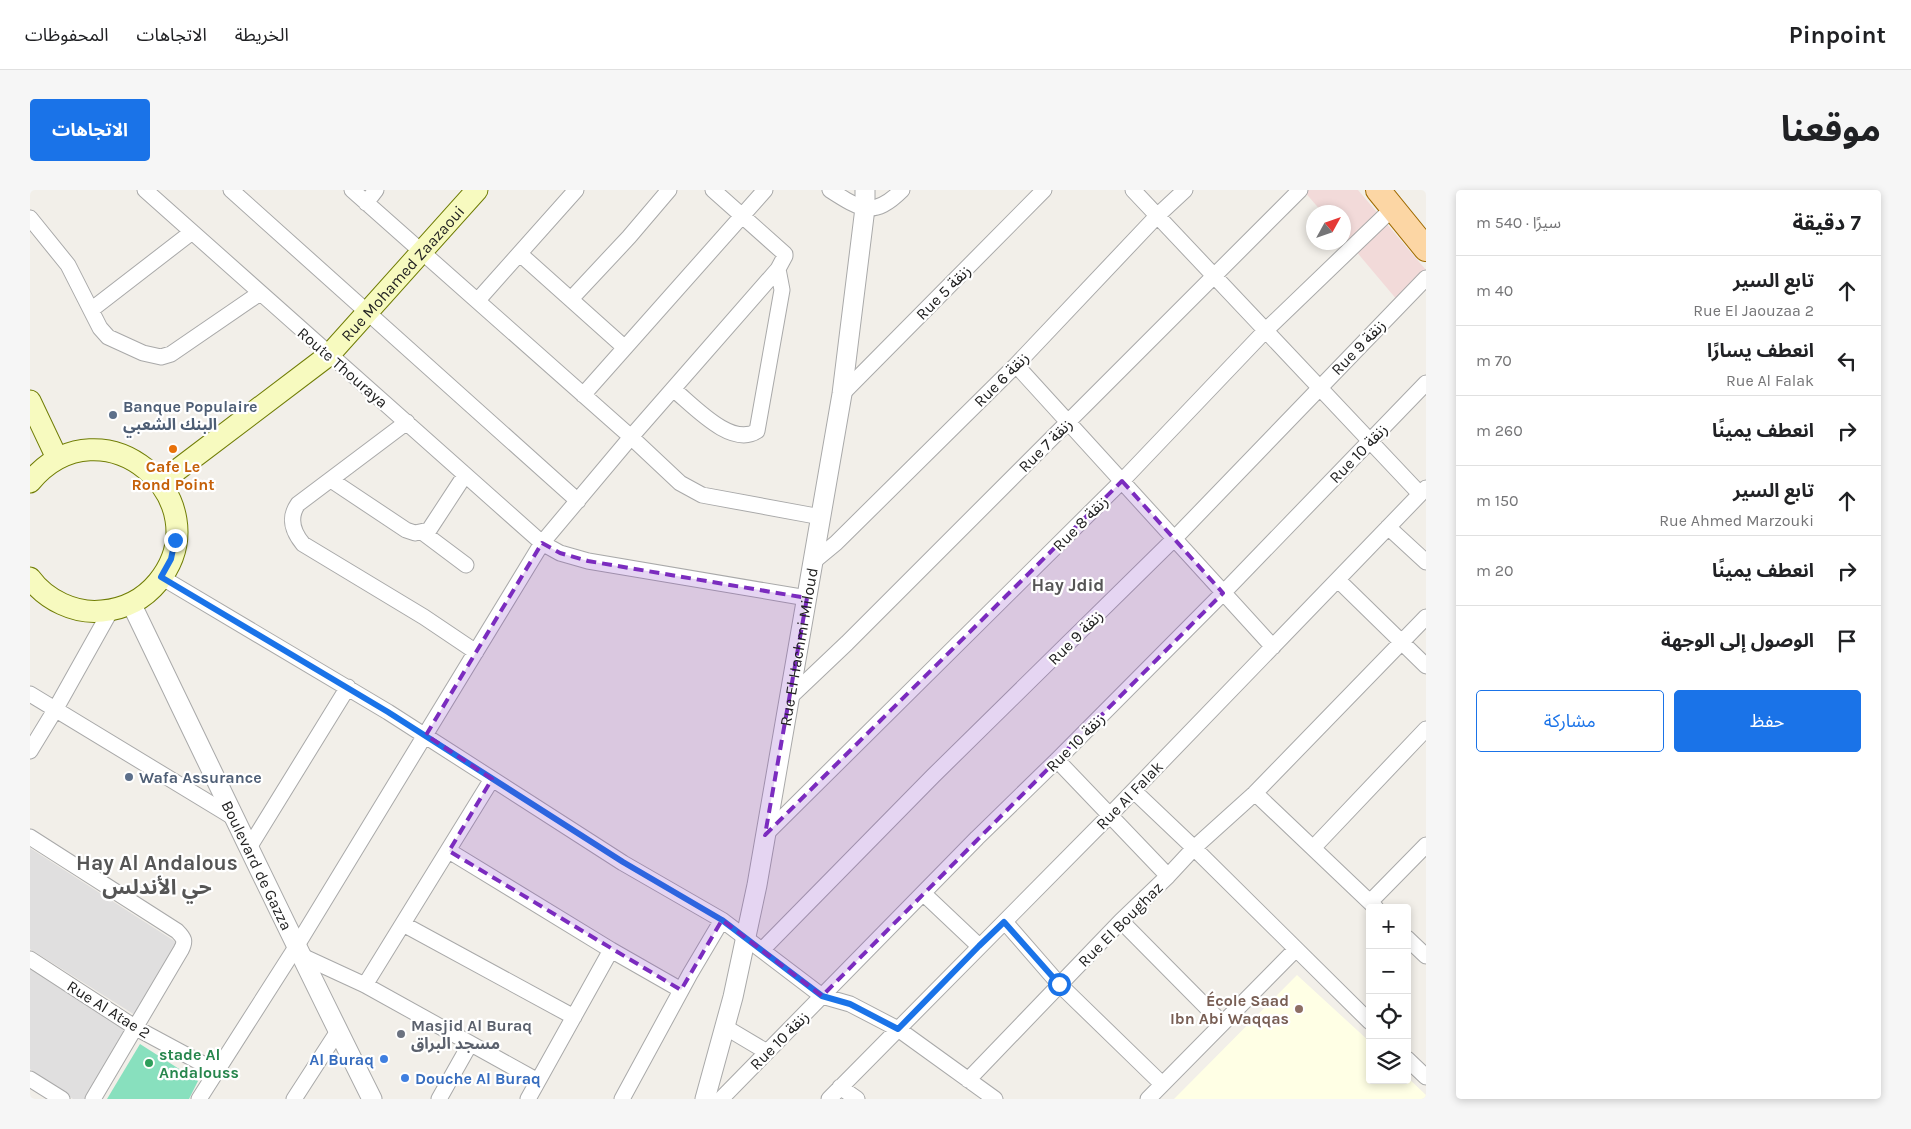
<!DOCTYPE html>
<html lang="ar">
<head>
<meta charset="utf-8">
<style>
	:root { --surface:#fff; --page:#f6f6f6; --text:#202124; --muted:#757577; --line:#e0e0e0; --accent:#1a73e8 }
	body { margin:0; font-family:Karla,"Noto Sans Arabic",sans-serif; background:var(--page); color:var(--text); direction:rtl }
	.controls { position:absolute; right:15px; bottom:15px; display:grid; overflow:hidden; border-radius:5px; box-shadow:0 2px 8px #0003 }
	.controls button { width:45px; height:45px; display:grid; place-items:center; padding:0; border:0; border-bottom:1px solid var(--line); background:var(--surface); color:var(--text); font:25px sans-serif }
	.compass { position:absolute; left:1276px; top:15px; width:45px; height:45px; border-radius:50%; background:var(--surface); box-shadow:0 2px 8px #0003; rotate:50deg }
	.stop { position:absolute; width:15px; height:15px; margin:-11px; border:4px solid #1a73e8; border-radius:50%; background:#fff }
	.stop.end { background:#1a73e8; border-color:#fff; box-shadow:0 1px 5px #0008 }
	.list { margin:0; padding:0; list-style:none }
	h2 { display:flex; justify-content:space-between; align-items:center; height:65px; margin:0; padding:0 20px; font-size:21px }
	h2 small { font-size:16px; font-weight:400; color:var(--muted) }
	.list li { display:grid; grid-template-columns:32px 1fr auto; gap:15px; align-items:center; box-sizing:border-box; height:70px; padding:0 20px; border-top:1px solid var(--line) }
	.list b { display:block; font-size:19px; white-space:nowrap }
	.list p { margin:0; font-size:16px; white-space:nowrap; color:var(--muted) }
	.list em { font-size:16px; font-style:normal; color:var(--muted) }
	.actions { display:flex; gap:10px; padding:15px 20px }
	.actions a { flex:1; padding:11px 0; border:1px solid var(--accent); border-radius:5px; text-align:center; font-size:18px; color:var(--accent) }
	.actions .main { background:var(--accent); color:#fff }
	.icon { flex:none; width:28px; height:28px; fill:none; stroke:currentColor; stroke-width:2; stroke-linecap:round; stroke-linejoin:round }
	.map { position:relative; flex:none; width:1396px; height:909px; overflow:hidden; direction:ltr; border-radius:5px }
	header { display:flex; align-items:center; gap:30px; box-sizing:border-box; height:70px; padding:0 25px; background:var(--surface); border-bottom:1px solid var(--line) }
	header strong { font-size:24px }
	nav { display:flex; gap:28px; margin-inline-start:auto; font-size:18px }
	.intro { display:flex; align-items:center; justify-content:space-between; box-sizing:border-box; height:120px; padding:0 30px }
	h1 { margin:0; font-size:35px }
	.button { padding:12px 22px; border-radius:5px; background:var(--accent); color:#fff; font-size:18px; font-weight:700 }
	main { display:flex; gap:30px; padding:0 30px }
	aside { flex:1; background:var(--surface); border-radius:5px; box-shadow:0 2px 8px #0003 }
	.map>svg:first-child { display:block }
</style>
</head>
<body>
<header>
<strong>Pinpoint</strong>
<nav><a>الخريطة</a><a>الاتجاهات</a><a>المحفوظات</a></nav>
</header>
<div class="intro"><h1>موقعنا</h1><a class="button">الاتجاهات</a></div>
<main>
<aside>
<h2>7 دقيقة<small>سيرًا · 540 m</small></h2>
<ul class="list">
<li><svg class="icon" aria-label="ahead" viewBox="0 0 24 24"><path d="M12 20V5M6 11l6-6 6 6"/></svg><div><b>تابع السير</b><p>Rue El Jaouzaa 2</p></div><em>40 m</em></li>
<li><svg class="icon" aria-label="left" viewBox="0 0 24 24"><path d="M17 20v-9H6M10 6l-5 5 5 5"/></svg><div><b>انعطف يسارًا</b><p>Rue Al Falak</p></div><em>70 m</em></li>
<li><svg class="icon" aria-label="right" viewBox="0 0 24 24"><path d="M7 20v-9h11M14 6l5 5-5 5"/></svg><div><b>انعطف يمينًا</b></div><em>260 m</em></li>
<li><svg class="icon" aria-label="ahead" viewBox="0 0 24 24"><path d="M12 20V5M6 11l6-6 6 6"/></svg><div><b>تابع السير</b><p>Rue Ahmed Marzouki</p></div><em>150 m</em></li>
<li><svg class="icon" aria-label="right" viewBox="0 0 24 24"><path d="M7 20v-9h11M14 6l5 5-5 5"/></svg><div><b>انعطف يمينًا</b></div><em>20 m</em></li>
<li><svg class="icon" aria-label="arrive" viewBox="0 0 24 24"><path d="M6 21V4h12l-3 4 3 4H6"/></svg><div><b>الوصول إلى الوجهة</b></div></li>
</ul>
<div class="actions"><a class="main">حفظ</a><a>مشاركة</a></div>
</aside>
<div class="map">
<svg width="1396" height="909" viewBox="0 0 1396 909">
	<rect width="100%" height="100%" fill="#f2efe9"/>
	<path fill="#e0dfdf" d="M 0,658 L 149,754 L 105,825 L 0,759 Z
		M 0,779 L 98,840 L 56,909 L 43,909 L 0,879 Z"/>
	<path fill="#f2dad9" d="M 1273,0 L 1328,0 L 1396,80 L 1396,87 L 1368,111 L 1314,47 L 1314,22 L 1292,22 Z"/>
	<path fill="#ffffe5" d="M 1267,785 L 1340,852 L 1340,890 L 1377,890 L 1377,887 L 1396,905 L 1396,909 L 1144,909 Z"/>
	<path fill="#88e0be" d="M 110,854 L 168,891 L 159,909 L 77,909 Z"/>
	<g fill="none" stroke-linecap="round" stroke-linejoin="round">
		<defs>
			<path id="minor" d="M 115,0 L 512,353 L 530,363 L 558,371 L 777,408
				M 201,0 L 548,311
				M 322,0 L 601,247 L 650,293 L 672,305 L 791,327
				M 800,0 C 831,20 844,28 872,0
				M 1103,0 L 1390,304
				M 336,13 L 346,0
				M 0,28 L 38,75 L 70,138 L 78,147 L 113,163 L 131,167 L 141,164 L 230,103
				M 490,64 L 594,157
				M 541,109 L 599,47 L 639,0
				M 448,110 L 546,0
				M 61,120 L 162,42
				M 986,175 L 1243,457
				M 643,199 C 663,215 701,258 727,241 L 752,100 L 748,79
				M 812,204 L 1014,0
				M 553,205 L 735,0
				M 377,232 L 268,314 C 258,328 263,342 273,354 L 394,427 L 446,462
				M 301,290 L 376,340 L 385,343 L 399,340 L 435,285
				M 1358,337 L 1396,372
				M 392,342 L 436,375
				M 783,372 L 806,353 L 986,175 L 1127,26 L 1155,0
				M 131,387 L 358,522 L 593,673 L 692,730 L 792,806 L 820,814 L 868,839 L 965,909
				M 1308,390 L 1396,476
				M 0,504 L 206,629
				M 758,509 L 817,453 L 1270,0
				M 0,561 L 25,520 L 81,420
				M 1027,570 L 1138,686
				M 1104,601 L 1164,658 L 1340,832
				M 1225,603 L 1346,718
				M 735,645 L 1092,291 L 1235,141 L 1363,18
				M 0,647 L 147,741 C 154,748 156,751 151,760 L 63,909
				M 220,656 L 318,497
				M 1283,658 L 1396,539
				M 419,661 L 581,760 L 651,800
				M 894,704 L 949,756
				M 1340,712 L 1396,655
				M 1091,731 L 1192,833
				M 975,732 L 1029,794 L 1132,894
				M 373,734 L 544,827
				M 1377,748 L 1396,766
				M 732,760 L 903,586 L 1144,349 L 1396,88
				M 270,765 L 335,795 L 508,891
				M 0,769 L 106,838 L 186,881
				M 335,795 L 462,589
				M 695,837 L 737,862
				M 1377,869 L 1396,887
				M 0,889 L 32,909
				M 938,890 L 1091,731 L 1138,686 L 1164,658 L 1225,603 L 1396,427
				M 810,897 L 827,909
				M 169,909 L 266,757 L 512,353 L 601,247 L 748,79 L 755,66 L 755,64 L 683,0
				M 264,909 L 308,841
				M 409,909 L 440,854
				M 498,909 L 581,760
				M 592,909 L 660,784 L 692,730
				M 691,909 L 947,648 L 1027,570 L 1193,403 L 1396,193
				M 799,909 L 1080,625 L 1396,298
				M 1118,909 L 1266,759"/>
			<g id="tertiary">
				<path id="s1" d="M 101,413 C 181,579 260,745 342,909"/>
				<path id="s2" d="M 675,909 L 703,807 L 727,695 L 812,204 L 835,18 L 835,0"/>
			</g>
			<g id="secondary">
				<path d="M 0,211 L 27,268"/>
				<path d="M 0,292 C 72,206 194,310 128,392 C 114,409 94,419 72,421 C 45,424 16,410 0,388"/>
				<path id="s3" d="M 130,293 L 299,165 L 447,0"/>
			</g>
			<path id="primary" d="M 1348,0 L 1396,59"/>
		</defs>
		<use href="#minor" stroke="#a9a9a9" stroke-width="17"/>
		<use href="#tertiary" stroke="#a9a9a9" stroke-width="21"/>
		<use href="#secondary" stroke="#707d05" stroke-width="23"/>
		<use href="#primary" stroke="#a06b00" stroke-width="26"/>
		<use href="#minor" stroke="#fff" stroke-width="15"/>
		<use href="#tertiary" stroke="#fff" stroke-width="19"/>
		<use href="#secondary" stroke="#f7fabf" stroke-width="21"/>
		<use href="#primary" stroke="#fcd6a4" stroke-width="24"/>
	</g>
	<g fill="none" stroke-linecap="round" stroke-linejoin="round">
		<path stroke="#1a73e8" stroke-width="6" d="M 145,350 L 141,369 L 131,387 L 358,522 L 593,672 L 692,730 L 792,806 L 820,814 L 868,839 L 949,756 L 974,732 L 1029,794"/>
	</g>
	<path fill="#7b2cbf" fill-opacity="0.2" stroke="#7b2cbf" stroke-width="4" stroke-dasharray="10 6" stroke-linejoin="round" d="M 1092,291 L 1193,403 L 792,806 L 692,730 L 651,800 L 419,661 L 462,589 L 396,545 L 512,353 L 530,363 L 558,371 L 777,408 L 735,645 Z"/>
	<g fill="#5c6f8a" stroke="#fff" stroke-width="2">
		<circle cx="83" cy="225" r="5"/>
		<circle cx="99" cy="587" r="5"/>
	</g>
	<circle fill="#e8710a" stroke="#fff" stroke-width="2" cx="143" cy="259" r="5"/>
	<circle fill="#8d6e63" stroke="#fff" stroke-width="2" cx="1269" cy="819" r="5"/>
	<circle fill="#6b7280" stroke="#fff" stroke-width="2" cx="371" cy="844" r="5"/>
	<g fill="#3f7fe0" stroke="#fff" stroke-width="2">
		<circle cx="354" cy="869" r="5"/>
		<circle cx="375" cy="888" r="5"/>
	</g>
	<circle fill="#2e9e5b" stroke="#fff" stroke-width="2" cx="119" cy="873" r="5"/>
	<g text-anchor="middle" stroke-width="4.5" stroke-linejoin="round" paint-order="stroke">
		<g font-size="16" fill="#222" stroke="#fff">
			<text dy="6" stroke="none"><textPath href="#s3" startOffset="322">Rue Mohamed Zaazaoui</textPath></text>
			<text transform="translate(913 102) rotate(-45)" y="6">Rue 5 زنقة</text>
			<text transform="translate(1328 157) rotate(-46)" y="6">Rue 9 زنقة</text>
			<text transform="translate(313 177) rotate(41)" y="6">Route Thouraya</text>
			<text transform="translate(971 189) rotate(-45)" y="6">Rue 6 زنقة</text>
			<text transform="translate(1015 255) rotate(-45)" y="6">Rue 7 زنقة</text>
			<text transform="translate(1328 263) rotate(-46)" y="6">Rue 10 زنقة</text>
			<text transform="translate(1050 333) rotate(-45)" y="6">Rue 8 زنقة</text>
			<text transform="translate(1045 447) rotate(-45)" y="6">Rue 9 زنقة</text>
			<text dy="6" stroke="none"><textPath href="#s2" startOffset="462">Rue El Hachmi Miloud</textPath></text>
			<text transform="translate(1045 552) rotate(-45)" y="6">Rue 10 زنقة</text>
			<text transform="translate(1099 605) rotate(-46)" y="6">Rue Al Falak</text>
			<text dy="6" stroke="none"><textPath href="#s1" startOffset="291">Boulevard de Gazza</textPath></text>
			<text transform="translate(1090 734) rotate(-45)" y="6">Rue El Boughaz</text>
			<text transform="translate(79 819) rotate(32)" y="6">Rue Al Atae 2</text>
			<text transform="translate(749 850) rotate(-45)" y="6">Rue 10 زنقة</text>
		</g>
		<g font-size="16" font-weight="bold" fill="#4e5e75" stroke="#fff" text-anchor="start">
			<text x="93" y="222">Banque Populaire<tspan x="93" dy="18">البنك الشعبي</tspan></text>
			<text x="109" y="593">Wafa Assurance</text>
		</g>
		<g font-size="16" font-weight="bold" fill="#c56008" stroke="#fff">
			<text x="143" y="282">Cafe Le<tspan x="143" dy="18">Rond Point</tspan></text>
		</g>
		<g font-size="16" font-weight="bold" fill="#785e54" stroke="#fff" text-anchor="end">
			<text x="1259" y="816">École Saad<tspan x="1259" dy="18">Ibn Abi Waqqas</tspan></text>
		</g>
		<g font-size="16" font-weight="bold" fill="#5b616d" stroke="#fff" text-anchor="start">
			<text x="381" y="841">Masjid Al Buraq<tspan x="381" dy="18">مسجد البراق</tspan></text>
		</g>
		<g font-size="16" font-weight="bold" fill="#27864d" stroke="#fff" text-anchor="start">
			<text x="129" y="870">stade Al<tspan x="129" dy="18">Andalouss</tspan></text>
		</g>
		<g font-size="16" font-weight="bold" fill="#366cbe" stroke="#fff" text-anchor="end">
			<text x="344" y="875">Al Buraq</text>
			<text x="385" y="894" text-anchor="start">Douche Al Buraq</text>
		</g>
		<g font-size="18" font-weight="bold" fill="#555" stroke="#fff">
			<text x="1038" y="401">Hay Jdid</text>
		</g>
		<g font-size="21" font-weight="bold" fill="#555" stroke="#fff">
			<text x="127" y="680">Hay Al Andalous<tspan x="127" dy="24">حي الأندلس</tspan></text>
		</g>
	</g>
</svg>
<div class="controls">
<button>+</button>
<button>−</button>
<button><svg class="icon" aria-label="locate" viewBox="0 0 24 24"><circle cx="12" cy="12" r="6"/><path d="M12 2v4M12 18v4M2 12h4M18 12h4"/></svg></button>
<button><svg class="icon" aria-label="layers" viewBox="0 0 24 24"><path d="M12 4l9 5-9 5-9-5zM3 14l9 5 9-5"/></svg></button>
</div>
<svg class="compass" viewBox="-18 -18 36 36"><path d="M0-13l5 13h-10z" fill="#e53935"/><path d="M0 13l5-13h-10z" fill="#757577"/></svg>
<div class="stop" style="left:1029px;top:794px"></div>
<div class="stop end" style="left:145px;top:350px"></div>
</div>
</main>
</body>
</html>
